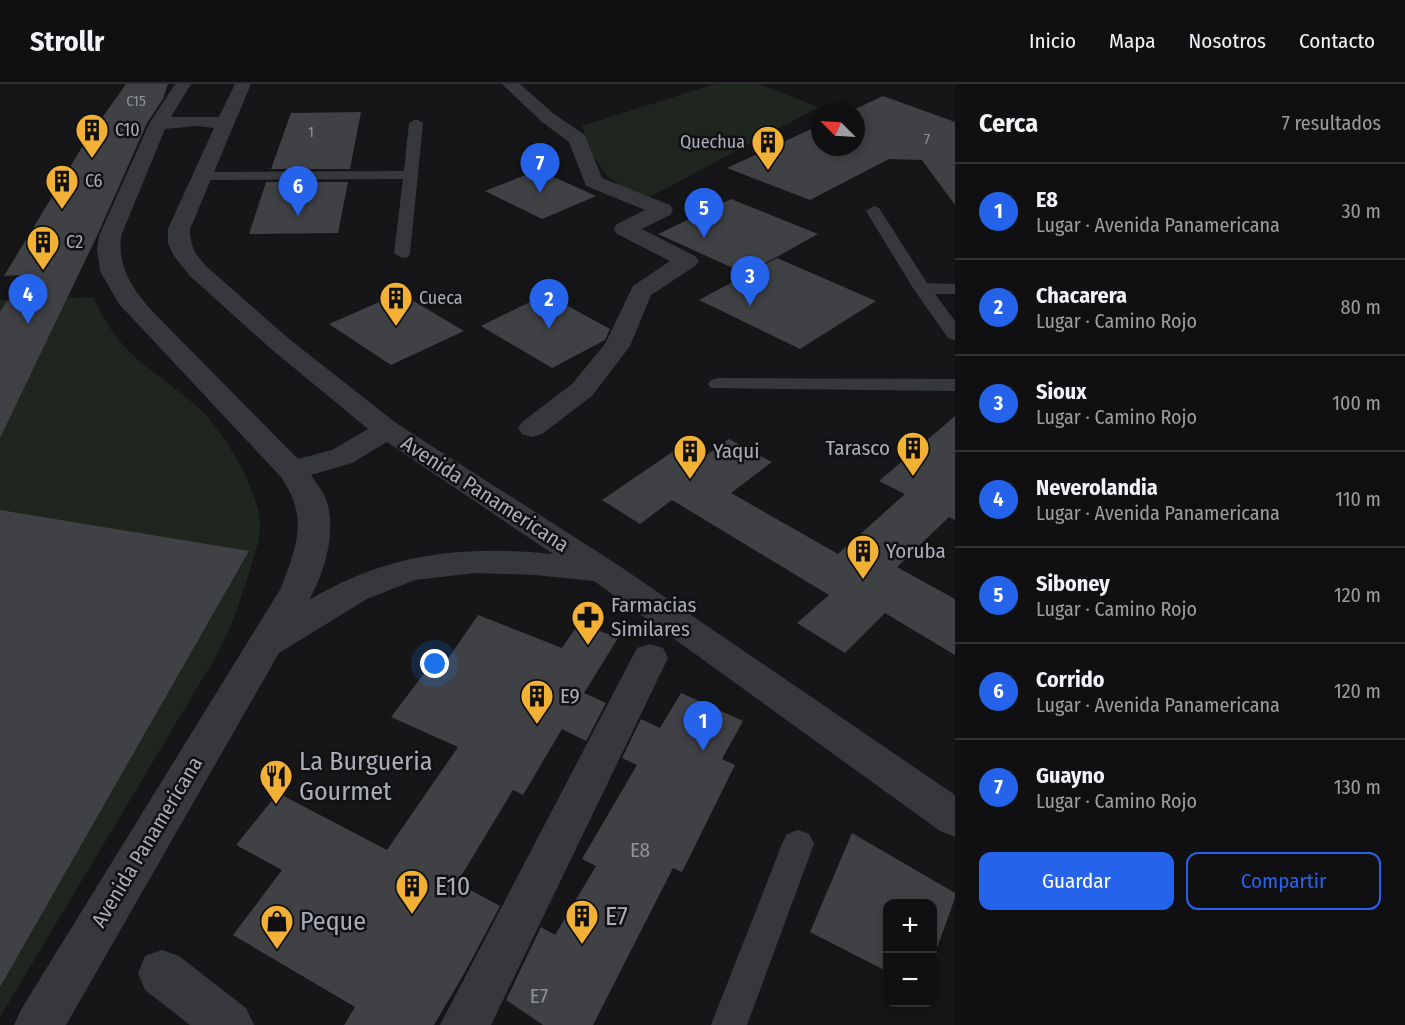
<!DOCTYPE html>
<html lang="es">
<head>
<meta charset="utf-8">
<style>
	:root { --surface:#101012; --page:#1e1e20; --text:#f1f3f6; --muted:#9c9d9f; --line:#303032; --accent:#2563eb }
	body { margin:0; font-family:"Fira Sans Condensed",sans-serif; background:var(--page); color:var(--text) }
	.controls { position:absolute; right:18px; bottom:18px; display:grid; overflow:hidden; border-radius:12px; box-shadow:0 3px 9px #0003 }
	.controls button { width:54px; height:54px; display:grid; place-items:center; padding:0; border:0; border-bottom:2px solid var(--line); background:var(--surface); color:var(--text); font:30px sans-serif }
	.compass { position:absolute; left:811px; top:18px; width:54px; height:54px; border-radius:50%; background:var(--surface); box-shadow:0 3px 9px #0003; rotate:294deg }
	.you { position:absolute; left:435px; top:580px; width:21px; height:21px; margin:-15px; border:4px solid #fff; border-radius:50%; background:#1a73e8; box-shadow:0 0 0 9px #1a73e833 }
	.badge { display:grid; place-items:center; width:39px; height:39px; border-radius:50%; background:var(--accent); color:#fff; font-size:20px; font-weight:700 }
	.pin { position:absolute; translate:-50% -50px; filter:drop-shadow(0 2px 3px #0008) }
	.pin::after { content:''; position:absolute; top:32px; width:21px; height:18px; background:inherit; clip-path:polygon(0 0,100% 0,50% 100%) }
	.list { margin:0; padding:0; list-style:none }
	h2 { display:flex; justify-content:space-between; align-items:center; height:78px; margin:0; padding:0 24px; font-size:26px }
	h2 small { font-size:20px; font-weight:400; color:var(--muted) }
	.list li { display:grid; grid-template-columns:39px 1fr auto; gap:18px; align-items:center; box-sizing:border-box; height:96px; padding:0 24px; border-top:2px solid var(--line) }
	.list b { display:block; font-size:22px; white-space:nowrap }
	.list p { margin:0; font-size:20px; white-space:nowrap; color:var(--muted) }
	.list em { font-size:20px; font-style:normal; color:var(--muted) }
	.actions { display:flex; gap:12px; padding:18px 24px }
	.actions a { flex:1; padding:14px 0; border:2px solid var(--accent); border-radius:12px; text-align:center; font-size:21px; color:var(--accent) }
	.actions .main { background:var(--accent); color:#fff }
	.map { position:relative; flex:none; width:955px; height:941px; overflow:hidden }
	header { display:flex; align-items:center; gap:36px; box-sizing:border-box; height:84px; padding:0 30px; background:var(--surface); border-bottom:2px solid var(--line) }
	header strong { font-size:28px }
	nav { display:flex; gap:33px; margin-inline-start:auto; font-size:21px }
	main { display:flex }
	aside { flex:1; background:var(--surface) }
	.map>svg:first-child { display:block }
</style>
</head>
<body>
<header>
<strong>Strollr</strong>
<nav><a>Inicio</a><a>Mapa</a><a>Nosotros</a><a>Contacto</a></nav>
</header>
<main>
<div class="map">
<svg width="955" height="941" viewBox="0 0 955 941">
	<rect width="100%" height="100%" fill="#161618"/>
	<path fill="#1e261f" d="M 715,0 L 758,0 L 819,23 L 644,116 L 608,93 L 594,73 L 582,42 Z
		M 93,213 C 101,228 108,243 119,256 C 141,283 173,301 199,324 C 223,346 262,411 260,444 C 260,454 256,465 253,475 C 244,508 233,539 218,569 L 0,933 L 0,216 Z"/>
	<path fill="#404145" d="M 126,0 L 168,0 L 163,15 L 147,39 L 96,154 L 0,354 L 0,228 L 25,191 L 4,192 L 87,55 Z
		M 883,12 L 955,38 L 955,121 L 922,76 L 889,75 L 810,116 L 727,84 L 820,41 L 820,63 L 856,63 L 856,27 L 851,27 Z
		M 361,28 L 350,85 L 271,85 L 291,29 Z
		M 538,86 L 596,112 L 542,135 L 485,107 Z
		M 266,98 L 348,98 L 338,149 L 249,150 Z
		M 731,115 L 818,150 L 746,190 L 658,150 Z
		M 777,174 L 876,217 L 800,265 L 699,216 Z
		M 400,209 L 464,247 L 391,281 L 329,240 Z
		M 546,210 L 610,245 L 605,256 L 552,284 L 481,242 Z
		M 955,332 L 955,436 L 949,433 L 897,483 L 955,515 L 955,571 L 885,529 L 845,569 L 797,539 L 829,511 L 672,416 L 640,440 L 602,416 L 681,362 L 702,374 L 729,355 L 772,378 L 731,409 L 838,470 L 905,410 L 879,397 Z
		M 0,426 L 249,467 L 0,903 Z
		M 478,531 L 562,564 L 579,539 L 618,554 L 584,609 L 606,619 L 586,657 L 562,645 L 523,711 L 513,706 L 457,799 L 500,822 L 465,888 L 434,941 L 344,941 L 355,923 L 233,851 L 282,786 L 236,761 L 278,709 L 387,766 L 458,663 L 391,633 L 429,583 L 439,588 Z
		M 681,609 L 743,637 L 722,675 L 735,681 L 682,788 L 673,784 L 593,941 L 543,941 L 506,916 L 541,843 L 555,851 L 596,782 L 582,775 L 637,681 L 622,674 L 641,635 L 660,644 Z
		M 852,749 L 955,809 L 955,814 L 933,875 L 933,819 L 888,819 L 888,888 L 810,848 Z"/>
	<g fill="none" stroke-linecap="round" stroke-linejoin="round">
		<path fill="#37383d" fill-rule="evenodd" d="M 416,35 L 423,39 L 410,169 L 408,173 L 402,174 L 394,169 L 403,95 L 201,96 L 194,92 L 201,88 L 404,87 L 409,39 Z
			M 874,122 L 879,124 L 927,199 L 955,200 L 955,210 L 935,210 L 955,237 L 955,256 L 948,254 L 913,204 L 866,127 Z
			M 718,294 L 955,295 L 955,307 L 711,304 L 708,300 L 711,296 Z
			M 798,746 L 809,750 L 814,760 L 747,941 L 711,941 L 782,760 L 787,750 Z"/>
		<path fill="#37383d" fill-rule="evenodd" d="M 502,0 L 520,0 L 554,30 L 585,51 L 602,94 L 670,121 L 673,126 L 670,131 L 642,145 L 695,172 L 699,177 L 695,182 L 651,211 L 630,262 L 592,312 L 542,350 L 532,353 L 522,350 L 518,344 L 522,338 L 572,300 L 605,260 L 633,202 L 670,177 L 617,150 L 614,145 L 617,140 L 645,126 L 586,102 L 569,58 L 542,38 Z
			M 650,560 L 663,564 L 668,574 L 491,941 L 440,941 L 637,564 Z
			M 162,866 L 179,872 L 246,924 L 254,941 L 190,941 L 145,906 L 138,889 L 145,872 Z"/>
		<path fill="#37383d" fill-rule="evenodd" d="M 175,0 L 191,0 L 171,33 L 219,33 L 235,0 L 251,0 L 190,145 C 190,162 195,170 206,182 L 288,254 L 396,339 L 615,479 L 955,711 L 955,753 L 940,747 L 594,497 L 535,491 L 475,489 L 415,496 L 367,515 L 279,569 L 66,941 L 14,941 L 22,924 L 281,504 C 297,461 309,434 281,393 L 119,220 L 100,187 L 97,165 L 99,152 L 149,40 ZM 196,42 L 214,44 L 168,145 L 168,159 L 174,172 L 190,192 L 270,264 L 368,345 L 332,366 L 298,375 L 153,228 C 132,204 118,185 121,152 L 165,45 ZM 387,358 L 553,470 C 461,461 389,469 309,516 C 325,488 337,447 326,415 C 323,407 316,399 311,391 L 352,379 Z"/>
	</g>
	<defs>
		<symbol id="building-pin" viewBox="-11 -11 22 30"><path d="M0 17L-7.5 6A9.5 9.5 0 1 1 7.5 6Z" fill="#f2b134" stroke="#111113"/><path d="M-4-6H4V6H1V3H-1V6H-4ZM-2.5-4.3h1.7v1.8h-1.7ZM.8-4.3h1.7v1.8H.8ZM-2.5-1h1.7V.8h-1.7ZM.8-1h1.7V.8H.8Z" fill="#111"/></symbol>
		<symbol id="pharmacy-pin" viewBox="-11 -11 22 30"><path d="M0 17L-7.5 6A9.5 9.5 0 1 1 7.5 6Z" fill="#f2b134" stroke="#111113"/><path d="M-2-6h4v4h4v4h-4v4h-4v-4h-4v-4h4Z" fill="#111"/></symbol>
		<symbol id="restaurant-pin" viewBox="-11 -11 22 30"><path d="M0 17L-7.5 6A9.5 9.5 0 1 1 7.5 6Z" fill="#f2b134" stroke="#111113"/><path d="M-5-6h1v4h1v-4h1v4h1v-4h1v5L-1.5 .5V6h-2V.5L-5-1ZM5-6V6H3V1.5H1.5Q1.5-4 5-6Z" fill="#111"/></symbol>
		<symbol id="shop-pin" viewBox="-11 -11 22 30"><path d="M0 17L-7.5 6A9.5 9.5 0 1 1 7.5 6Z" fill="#f2b134" stroke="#111113"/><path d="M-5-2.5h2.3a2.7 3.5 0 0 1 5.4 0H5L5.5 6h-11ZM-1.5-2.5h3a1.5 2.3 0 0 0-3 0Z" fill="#111"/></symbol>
	</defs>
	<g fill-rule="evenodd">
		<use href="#building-pin" x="73" y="27" width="38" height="52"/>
		<use href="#building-pin" x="749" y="39" width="38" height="52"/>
		<use href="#building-pin" x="43" y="78" width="38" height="52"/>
		<use href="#building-pin" x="24" y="139" width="38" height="52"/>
		<use href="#building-pin" x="377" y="195" width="38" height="52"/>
		<use href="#building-pin" x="894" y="345" width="38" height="52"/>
		<use href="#building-pin" x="671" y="348" width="38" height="52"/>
		<use href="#building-pin" x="844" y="448" width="38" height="52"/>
		<use href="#pharmacy-pin" x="569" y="514" width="38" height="52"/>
		<use href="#building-pin" x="518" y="593" width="38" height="52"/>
		<use href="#restaurant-pin" x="257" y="673" width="38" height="52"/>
		<use href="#building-pin" x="393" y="783" width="38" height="52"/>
		<use href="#building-pin" x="563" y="813" width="38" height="52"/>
		<use href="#shop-pin" x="258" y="818" width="38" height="52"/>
	</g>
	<g text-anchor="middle" stroke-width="5" stroke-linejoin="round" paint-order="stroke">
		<g font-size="15" fill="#8e929b">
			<text x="136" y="22">C15</text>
			<text x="311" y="53">1</text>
			<text x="927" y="60">7</text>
		</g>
		<g font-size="18" fill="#a8adb8" stroke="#111113" text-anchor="start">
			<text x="115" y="52">C10</text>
			<text x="745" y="64" text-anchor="end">Quechua</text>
			<text x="85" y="103">C6</text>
			<text x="66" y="164">C2</text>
			<text x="419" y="220">Cueca</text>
		</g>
		<g font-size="21" fill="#a8adb8" stroke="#111113" text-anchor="start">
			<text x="890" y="371" text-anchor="end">Tarasco</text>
			<text x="713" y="374">Yaqui</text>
			<text x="886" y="474">Yoruba</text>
			<text x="611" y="528">Farmacias<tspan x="611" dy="24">Similares</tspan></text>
			<text x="560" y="619">E9</text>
		</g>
		<g font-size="21" fill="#a8adb8" stroke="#111113">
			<text transform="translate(485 410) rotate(33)" y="7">Avenida Panamericana</text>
			<text transform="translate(147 758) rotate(-59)" y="7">Avenida Panamericana</text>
		</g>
		<g font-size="21" fill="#8e929b">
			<text x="640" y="773">E8</text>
			<text x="539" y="919">E7</text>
		</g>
		<g font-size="26" fill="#a8adb8" stroke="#111113" text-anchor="start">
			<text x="299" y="686">La Burgueria<tspan x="299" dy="30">Gourmet</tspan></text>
			<text x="435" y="811">E10</text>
			<text x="605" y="841">E7</text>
			<text x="300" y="846">Peque</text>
		</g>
	</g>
</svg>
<div class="controls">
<button>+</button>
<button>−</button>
</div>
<svg class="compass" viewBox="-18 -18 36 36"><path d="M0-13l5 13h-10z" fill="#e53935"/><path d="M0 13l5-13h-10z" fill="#9c9d9f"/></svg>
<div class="you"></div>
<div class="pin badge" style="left:703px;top:667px">1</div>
<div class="pin badge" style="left:549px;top:245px">2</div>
<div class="pin badge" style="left:750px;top:222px">3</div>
<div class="pin badge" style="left:28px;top:240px">4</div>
<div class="pin badge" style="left:704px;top:154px">5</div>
<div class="pin badge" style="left:298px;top:132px">6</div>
<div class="pin badge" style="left:540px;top:109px">7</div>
</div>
<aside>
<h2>Cerca<small>7 resultados</small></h2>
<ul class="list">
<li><span class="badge">1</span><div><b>E8</b><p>Lugar · Avenida Panamericana</p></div><em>30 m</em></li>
<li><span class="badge">2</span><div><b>Chacarera</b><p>Lugar · Camino Rojo</p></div><em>80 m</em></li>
<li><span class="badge">3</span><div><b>Sioux</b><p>Lugar · Camino Rojo</p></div><em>100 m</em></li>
<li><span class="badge">4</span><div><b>Neverolandia</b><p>Lugar · Avenida Panamericana</p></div><em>110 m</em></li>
<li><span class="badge">5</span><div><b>Siboney</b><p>Lugar · Camino Rojo</p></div><em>120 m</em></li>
<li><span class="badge">6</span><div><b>Corrido</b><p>Lugar · Avenida Panamericana</p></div><em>120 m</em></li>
<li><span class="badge">7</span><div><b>Guayno</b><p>Lugar · Camino Rojo</p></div><em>130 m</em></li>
</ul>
<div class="actions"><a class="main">Guardar</a><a>Compartir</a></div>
</aside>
</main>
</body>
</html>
